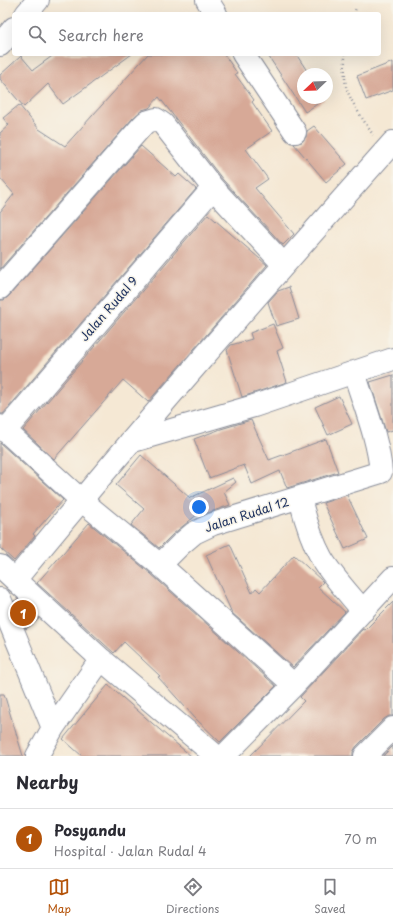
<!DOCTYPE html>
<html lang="en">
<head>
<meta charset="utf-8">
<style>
	:root { --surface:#fff; --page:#f2f2f3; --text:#2b2b33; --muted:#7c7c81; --line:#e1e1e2; --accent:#b45309 }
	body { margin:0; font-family:"Playpen Sans",sans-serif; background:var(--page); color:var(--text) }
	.compass { position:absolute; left:297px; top:68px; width:36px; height:36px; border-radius:50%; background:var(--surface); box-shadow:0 4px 16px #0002; rotate:247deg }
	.you { position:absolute; left:199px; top:507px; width:14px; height:14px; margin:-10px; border:3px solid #fff; border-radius:50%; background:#1a73e8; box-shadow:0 0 0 6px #1a73e833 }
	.badge { display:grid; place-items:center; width:26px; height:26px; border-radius:50%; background:var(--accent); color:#fff; font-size:13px; font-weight:700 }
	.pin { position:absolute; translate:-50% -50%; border:2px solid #fff; box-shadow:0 1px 4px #0006 }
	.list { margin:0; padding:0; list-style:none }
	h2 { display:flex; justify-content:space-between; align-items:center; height:52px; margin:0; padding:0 16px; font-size:17px }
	h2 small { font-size:13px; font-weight:400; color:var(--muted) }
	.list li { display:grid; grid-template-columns:26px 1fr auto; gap:12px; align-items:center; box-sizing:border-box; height:60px; padding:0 16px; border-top:1px solid var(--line) }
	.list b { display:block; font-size:15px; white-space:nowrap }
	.list p { margin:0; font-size:13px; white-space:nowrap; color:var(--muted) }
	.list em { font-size:13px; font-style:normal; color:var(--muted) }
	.icon { flex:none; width:22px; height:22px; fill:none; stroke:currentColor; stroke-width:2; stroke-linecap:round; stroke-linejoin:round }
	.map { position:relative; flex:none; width:393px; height:756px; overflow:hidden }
	.search { position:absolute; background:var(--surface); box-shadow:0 4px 16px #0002; left:12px; right:12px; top:12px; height:44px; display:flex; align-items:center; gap:10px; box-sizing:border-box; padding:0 14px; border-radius:4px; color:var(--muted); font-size:15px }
	.sheet { height:112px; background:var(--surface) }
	nav { display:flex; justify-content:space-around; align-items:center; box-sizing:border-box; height:56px; border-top:1px solid var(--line); background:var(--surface); font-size:11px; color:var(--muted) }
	nav a { display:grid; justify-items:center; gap:2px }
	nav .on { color:var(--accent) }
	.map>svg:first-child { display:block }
</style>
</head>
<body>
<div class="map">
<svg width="393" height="756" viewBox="0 0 393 756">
	<rect width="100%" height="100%" fill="#f7f3e8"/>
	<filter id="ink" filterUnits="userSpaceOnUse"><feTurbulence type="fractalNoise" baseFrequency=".025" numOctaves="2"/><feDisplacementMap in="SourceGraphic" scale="8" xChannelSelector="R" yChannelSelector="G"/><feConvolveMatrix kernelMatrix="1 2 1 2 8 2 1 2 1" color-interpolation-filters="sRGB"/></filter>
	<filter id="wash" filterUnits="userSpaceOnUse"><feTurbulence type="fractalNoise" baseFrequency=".012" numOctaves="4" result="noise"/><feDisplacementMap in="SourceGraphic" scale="16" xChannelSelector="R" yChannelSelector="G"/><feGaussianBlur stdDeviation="0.9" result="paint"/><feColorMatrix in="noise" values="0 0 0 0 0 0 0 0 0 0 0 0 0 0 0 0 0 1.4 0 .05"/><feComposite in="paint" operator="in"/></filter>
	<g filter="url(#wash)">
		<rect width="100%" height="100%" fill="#f5e8d4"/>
		<g id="blocks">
			<path fill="#d7a997" d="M 55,54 L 132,54 L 63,104 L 48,84 L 24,107 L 0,79 L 0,75 L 21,56 L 33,70 Z
				M 148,54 L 224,54 L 237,73 L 235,74 L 254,100 L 252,102 L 272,131 L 246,149 L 268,179 L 255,188 L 294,234 L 283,245 L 223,180 L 159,97 L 149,108 L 142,110 L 133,118 L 0,269 L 0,212 L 14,194 L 0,178 L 0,133 L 9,125 L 3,118 L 19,105 L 39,129 L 65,146 Z
				M 267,54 L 296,54 L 309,74 L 303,74 L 303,98 L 325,99 L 305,112 Z
				M 393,62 L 393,90 L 366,100 L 357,76 Z
				M 314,126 L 347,164 L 326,182 L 294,144 L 302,142 L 306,137 L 307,131 Z
				M 141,146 L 176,177 L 179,174 L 196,189 L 3,414 L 0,414 L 0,300 L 4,300 L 9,296 Z
				M 208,214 L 267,265 L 148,402 L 123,380 L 54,459 L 23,430 Z
				M 289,287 L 299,319 L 276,326 L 268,302 L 278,291 Z
				M 273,324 L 283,348 L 277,351 L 287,382 L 242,397 L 227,350 L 231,345 L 252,339 L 250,333 Z
				M 393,375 L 393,430 L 386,432 L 370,382 Z
				M 339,396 L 352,424 L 328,435 L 315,407 Z
				M 251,420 L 269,460 L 326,439 L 338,472 L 287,488 L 280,471 L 252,484 L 244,465 L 209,478 L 194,439 L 221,429 Z
				M 0,443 L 63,500 L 33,534 L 35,536 L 14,561 L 0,548 Z
				M 141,455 L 190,498 L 233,478 L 236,482 L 224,492 L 230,505 L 205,514 L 203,510 L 173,534 L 159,548 L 131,525 L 144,509 L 116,485 Z
				M 347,495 L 368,539 L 345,549 L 323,503 Z
				M 89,523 L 150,573 L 276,686 L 220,742 L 195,718 L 158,677 L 160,676 L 124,642 L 114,653 L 37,583 Z
				M 230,544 L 252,593 L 256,588 L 260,592 L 294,555 L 322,581 L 323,582 L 318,587 L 345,612 L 293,667 L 232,613 L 206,555 Z
				M 18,599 L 39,619 L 26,629 L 14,601 Z
				M 393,602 L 393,716 L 389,716 L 384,719 L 356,747 L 353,752 L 353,756 L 250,756 L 304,701 L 300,697 L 363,629 L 365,630 Z
				M 108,685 L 167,736 L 191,756 L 82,756 L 63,739 Z
				M 0,694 L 4,694 L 23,756 L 0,756 Z
				M 393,746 L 393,756 L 383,756 Z"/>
		</g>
	</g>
	<g filter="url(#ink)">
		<use href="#blocks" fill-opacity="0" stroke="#888c99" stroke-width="1"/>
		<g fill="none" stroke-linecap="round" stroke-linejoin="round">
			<defs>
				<path id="minor" d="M 207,0 L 216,14
					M 26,14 L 38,0
					M 0,45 L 14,28
					M 243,54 L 295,132
					M 0,288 L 142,126 L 146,122 L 156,119 L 163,124 L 213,188 L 284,265
					M 0,426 L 81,500 L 160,565 L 294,685
					M 5,431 L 213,188
					M 130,442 L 254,406 L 393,359
					M 300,498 C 305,519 311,539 322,559 C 333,577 349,594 363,611
					M 160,565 L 181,544 L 194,533 L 213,524 L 381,472 C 378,438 364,405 354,372
					M 0,566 L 101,659 L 216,756
					M 15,580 C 137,431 265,286 393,142
					M 0,599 L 53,728
					M 37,756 L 53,728 L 101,659
					M 224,756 L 294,685 L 393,578
					M 365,756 L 393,728"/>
			</defs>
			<use href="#minor" stroke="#888c99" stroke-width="24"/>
			<path stroke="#888c99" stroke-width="2.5" stroke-dasharray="1 3" stroke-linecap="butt" d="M 354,14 L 356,8
				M 345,54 C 345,64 344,75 346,86 C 349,100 365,122 373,135"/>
			<use href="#minor" stroke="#fff" stroke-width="22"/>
		</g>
	</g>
	<g text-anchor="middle" stroke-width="3" stroke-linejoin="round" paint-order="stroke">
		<g font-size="12" fill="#1b2f5e" stroke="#f7f3e8">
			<text transform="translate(109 309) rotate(-49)" y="4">Jalan Rudal 9</text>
			<text transform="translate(247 515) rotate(-18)" y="4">Jalan Rudal 12</text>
		</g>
	</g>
</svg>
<svg class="compass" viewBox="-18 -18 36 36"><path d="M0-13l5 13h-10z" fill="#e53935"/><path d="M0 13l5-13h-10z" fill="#7c7c81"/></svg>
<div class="you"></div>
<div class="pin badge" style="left:23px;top:613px">1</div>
<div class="search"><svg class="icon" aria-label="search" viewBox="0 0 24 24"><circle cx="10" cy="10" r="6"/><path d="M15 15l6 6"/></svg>Search here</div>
</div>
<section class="sheet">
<h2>Nearby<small></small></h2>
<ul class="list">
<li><span class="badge">1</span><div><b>Posyandu</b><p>Hospital · Jalan Rudal 4</p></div><em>70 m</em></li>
</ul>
</section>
<nav>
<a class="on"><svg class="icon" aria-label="map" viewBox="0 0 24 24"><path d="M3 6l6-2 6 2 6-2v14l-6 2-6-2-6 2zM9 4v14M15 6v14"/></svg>Map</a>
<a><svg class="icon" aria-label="directions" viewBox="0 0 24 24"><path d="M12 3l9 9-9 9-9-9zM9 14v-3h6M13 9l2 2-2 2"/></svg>Directions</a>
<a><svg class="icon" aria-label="saved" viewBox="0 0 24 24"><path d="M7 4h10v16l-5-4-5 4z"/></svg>Saved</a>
</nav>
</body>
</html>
